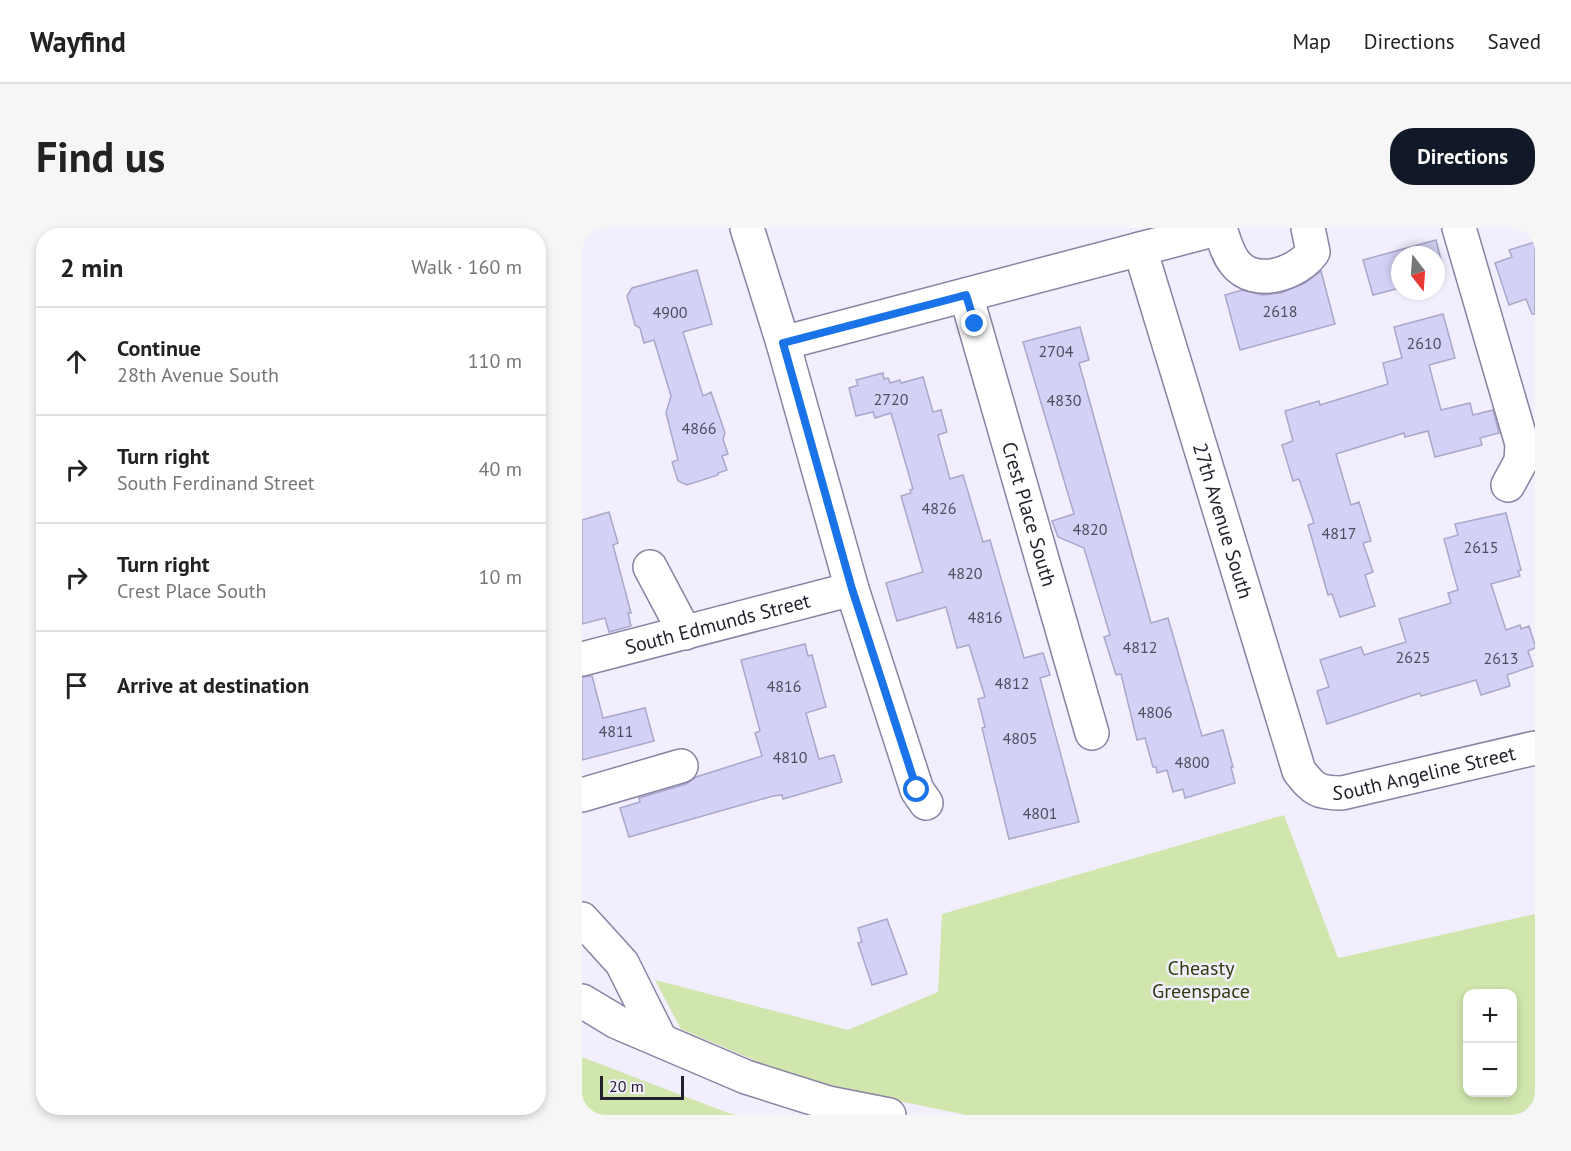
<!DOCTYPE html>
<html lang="en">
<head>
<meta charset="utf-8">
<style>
	:root { --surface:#fff; --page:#f6f6f6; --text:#222; --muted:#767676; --line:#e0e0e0; --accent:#111827 }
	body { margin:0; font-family:"PT Sans",sans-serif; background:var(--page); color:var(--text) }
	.controls { position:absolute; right:18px; bottom:18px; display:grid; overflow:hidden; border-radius:12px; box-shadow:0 3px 9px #0003 }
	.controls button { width:54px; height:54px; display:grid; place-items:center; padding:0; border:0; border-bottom:2px solid var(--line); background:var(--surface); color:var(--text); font:30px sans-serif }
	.compass { position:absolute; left:809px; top:18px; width:54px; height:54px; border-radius:50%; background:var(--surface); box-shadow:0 3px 9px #0003; rotate:163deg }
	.scale { position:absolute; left:18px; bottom:15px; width:84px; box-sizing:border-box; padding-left:6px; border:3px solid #231f2d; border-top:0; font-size:16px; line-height:21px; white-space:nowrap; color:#231f2d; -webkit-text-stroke:4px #f2eefd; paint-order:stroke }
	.stop { position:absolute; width:18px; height:18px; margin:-14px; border:4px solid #1a73e8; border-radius:50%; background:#fff }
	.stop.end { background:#1a73e8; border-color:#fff; box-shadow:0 2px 6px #0008 }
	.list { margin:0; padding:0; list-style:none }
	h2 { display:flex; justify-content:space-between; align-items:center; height:78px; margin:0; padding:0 24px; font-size:26px }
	h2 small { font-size:20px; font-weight:400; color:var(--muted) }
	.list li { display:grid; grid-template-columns:39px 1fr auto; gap:18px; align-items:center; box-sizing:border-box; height:108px; padding:0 24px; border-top:2px solid var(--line) }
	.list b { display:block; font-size:22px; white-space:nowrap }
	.list p { margin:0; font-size:20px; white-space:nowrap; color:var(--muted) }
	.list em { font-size:20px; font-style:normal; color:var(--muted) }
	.icon { flex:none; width:33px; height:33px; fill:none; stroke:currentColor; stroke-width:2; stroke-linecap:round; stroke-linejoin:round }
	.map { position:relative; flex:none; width:953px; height:887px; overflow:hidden; border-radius:24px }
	header { display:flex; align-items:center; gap:36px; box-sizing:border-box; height:84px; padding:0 30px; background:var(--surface); border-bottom:2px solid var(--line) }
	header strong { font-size:28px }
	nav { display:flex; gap:33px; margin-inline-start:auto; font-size:21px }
	.intro { display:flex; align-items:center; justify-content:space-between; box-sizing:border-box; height:144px; padding:0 36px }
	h1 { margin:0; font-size:42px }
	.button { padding:15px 27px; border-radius:24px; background:var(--accent); color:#fff; font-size:21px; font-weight:700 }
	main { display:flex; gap:36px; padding:0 36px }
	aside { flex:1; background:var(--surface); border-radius:24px; box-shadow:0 3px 9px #0003 }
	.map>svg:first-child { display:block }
</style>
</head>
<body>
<header>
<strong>Wayfind</strong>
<nav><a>Map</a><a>Directions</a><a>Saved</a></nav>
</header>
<div class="intro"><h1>Find us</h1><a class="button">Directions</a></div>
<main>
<aside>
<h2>2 min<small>Walk · 160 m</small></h2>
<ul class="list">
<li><svg class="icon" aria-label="ahead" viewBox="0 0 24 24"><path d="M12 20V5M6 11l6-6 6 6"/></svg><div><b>Continue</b><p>28th Avenue South</p></div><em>110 m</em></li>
<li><svg class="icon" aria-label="right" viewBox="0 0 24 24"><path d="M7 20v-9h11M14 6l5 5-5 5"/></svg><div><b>Turn right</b><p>South Ferdinand Street</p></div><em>40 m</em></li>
<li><svg class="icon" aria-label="right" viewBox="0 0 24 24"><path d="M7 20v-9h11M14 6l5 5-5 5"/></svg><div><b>Turn right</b><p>Crest Place South</p></div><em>10 m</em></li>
<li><svg class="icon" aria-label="arrive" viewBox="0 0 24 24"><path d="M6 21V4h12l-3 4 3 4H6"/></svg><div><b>Arrive at destination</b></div></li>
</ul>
</aside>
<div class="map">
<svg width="953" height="887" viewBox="0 0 953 887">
	<rect width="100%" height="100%" fill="#f2eefd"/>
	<path fill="#d0e6ad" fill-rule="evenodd" d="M 702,587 L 756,730 L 953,686 L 953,887 L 385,887 L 224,854 L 99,801 L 73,752 L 266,802 L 356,764 L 360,686 ZM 885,766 L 930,766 L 930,864 L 885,864 Z
		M 0,829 L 141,883 L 154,887 L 0,887 Z"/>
	<path fill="#d3d2f6" stroke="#a9a7ca" stroke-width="1.5" d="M 854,12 L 861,40 L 854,42 L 854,27 L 818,27 L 818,60 L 791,67 L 781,32 Z
		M 953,14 L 953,86 L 950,86 L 944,71 L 927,77 L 913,35 L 930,29 L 927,22 Z
		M 115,42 L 130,96 L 101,104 L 121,168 L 129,164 L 143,205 L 141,211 L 146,226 L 140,228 L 145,242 L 136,245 L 136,247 L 105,257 L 96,253 L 90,234 L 96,232 L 84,185 L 89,168 L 72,112 L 62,115 L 58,100 L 53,97 L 45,68 L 50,60 Z
		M 739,43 L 753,96 L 658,122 L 643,67 L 660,62 L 680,67 L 699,65 L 723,55 Z
		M 861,86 L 873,130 L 847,137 L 859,182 L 888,175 L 891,187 L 911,182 L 917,205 L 898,210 L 900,217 L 853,229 L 846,203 L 823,209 L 822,205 L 754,226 L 769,277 L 777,274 L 789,313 L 781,315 L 791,344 L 783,347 L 793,378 L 758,389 L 750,366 L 746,367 L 726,297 L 732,295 L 717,251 L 711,253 L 700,217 L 711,213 L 703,183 L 737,173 L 738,177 L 806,156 L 801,135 L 820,130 L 812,99 Z
		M 498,99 L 507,132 L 497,135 L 569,395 L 586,390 L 620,508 L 641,502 L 651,539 L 649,539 L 653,555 L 603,570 L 601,561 L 591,564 L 585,542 L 575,545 L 574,539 L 571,539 L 563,510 L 555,512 L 539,446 L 534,447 L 522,409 L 528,407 L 502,320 L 476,309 L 470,293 L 492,286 L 441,114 Z
		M 301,145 L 302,151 L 306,150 L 308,155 L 318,152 L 319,155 L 341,149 L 351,184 L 359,182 L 365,204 L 356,207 L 368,251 L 381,247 L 401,314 L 408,312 L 442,430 L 461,425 L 468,447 L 458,450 L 497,594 L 427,611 L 400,500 L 403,499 L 396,471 L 403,469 L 387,417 L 375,420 L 364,379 L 315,393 L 304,355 L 341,344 L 319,268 L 329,265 L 328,262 L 331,261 L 309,185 L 293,190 L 291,184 L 274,188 L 267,160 L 276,157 L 274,152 Z
		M 27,284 L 36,315 L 31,317 L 49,385 L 46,385 L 49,398 L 27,404 L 23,390 L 0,396 L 0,292 Z
		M 924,285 L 939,342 L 936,343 L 938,348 L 909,356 L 924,402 L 938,397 L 939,401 L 947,398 L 953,417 L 953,420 L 946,423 L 951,438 L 925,447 L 928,458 L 899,467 L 894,452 L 839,468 L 838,465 L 745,496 L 735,463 L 747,459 L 738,432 L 779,419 L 782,427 L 824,414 L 817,391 L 869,375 L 866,365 L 876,362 L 862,311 L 876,307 L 873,296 Z
		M 223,416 L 226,428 L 230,427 L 244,479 L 224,485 L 237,531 L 252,527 L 260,554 L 201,571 L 200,567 L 191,568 L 47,609 L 38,580 L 58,574 L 57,570 L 104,556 L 114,549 L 180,528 L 173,505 L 178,503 L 159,432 Z
		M 10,448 L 21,490 L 63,480 L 72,513 L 0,532 L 0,449 Z
		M 305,691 L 325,746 L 290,757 L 276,715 L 280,714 L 276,700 Z"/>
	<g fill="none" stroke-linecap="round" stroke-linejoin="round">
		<defs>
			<g id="minor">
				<path d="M 165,0 L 201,115 L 270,361 L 335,562 L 344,575"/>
				<path d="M 638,0 C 642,12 645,25 653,35 C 673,60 715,46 731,24 L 726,0"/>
				<path d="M 877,0 L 940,216 L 939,233 L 926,257"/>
				<path id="s1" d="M 558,21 L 717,543 C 732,562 736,565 760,565 L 953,520"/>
				<path id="s2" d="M 384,67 L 510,505"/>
				<path d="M 201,115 L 638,0"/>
				<path d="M 68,339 L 103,405"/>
				<path id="s3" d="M 0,431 L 270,361"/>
				<path d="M 0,567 L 99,538"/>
				<path d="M 0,691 L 40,735 L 77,809"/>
				<path d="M 0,773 L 35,794 L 164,849 L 246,875 L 307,887"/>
			</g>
		</defs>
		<use href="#minor" stroke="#8a82a3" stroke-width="36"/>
		<use href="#minor" stroke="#fff" stroke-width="33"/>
	</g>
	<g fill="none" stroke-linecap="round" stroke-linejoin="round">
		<path stroke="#1a73e8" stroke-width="8" d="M 335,562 L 270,361 L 201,115 L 384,67 L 393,96"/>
	</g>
	<g text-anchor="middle" stroke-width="5" stroke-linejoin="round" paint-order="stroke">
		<g font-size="16" fill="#4f4c5f">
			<text x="698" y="89">2618</text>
			<text x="88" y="90">4900</text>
			<text x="842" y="121">2610</text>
			<text x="474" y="129">2704</text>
			<text x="309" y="177">2720</text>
			<text x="482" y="178">4830</text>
			<text x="117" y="206">4866</text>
			<text x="357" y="286">4826</text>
			<text x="508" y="307">4820</text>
			<text x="757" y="311">4817</text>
			<text x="899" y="325">2615</text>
			<text x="383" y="351">4820</text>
			<text x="403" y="395">4816</text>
			<text x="558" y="425">4812</text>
			<text x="831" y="435">2625</text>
			<text x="919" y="436">2613</text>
			<text x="430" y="461">4812</text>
			<text x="202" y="464">4816</text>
			<text x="573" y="490">4806</text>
			<text x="34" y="509">4811</text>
			<text x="438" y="516">4805</text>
			<text x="208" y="535">4810</text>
			<text x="610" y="540">4800</text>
			<text x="458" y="591">4801</text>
		</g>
		<g font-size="20" fill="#231f2d" stroke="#f2eefd">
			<text dy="7" stroke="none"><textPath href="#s2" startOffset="228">Crest Place South</textPath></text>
			<text dy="7" stroke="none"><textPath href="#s1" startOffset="284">27th Avenue South</textPath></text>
			<text dy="7" stroke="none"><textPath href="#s3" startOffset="140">South Edmunds Street</textPath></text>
			<text dy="7" stroke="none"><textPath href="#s1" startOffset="681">South Angeline Street</textPath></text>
		</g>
		<g font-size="20" fill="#2f3d0d" stroke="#f2eefd">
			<text x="619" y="747">Cheasty<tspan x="619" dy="23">Greenspace</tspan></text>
		</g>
	</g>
</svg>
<div class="controls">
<button>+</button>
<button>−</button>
</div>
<svg class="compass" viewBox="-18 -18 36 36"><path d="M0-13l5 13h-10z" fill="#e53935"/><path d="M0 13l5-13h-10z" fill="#767676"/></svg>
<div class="scale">20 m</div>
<div class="stop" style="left:335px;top:562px"></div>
<div class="stop end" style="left:393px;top:96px"></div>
</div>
</main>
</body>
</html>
